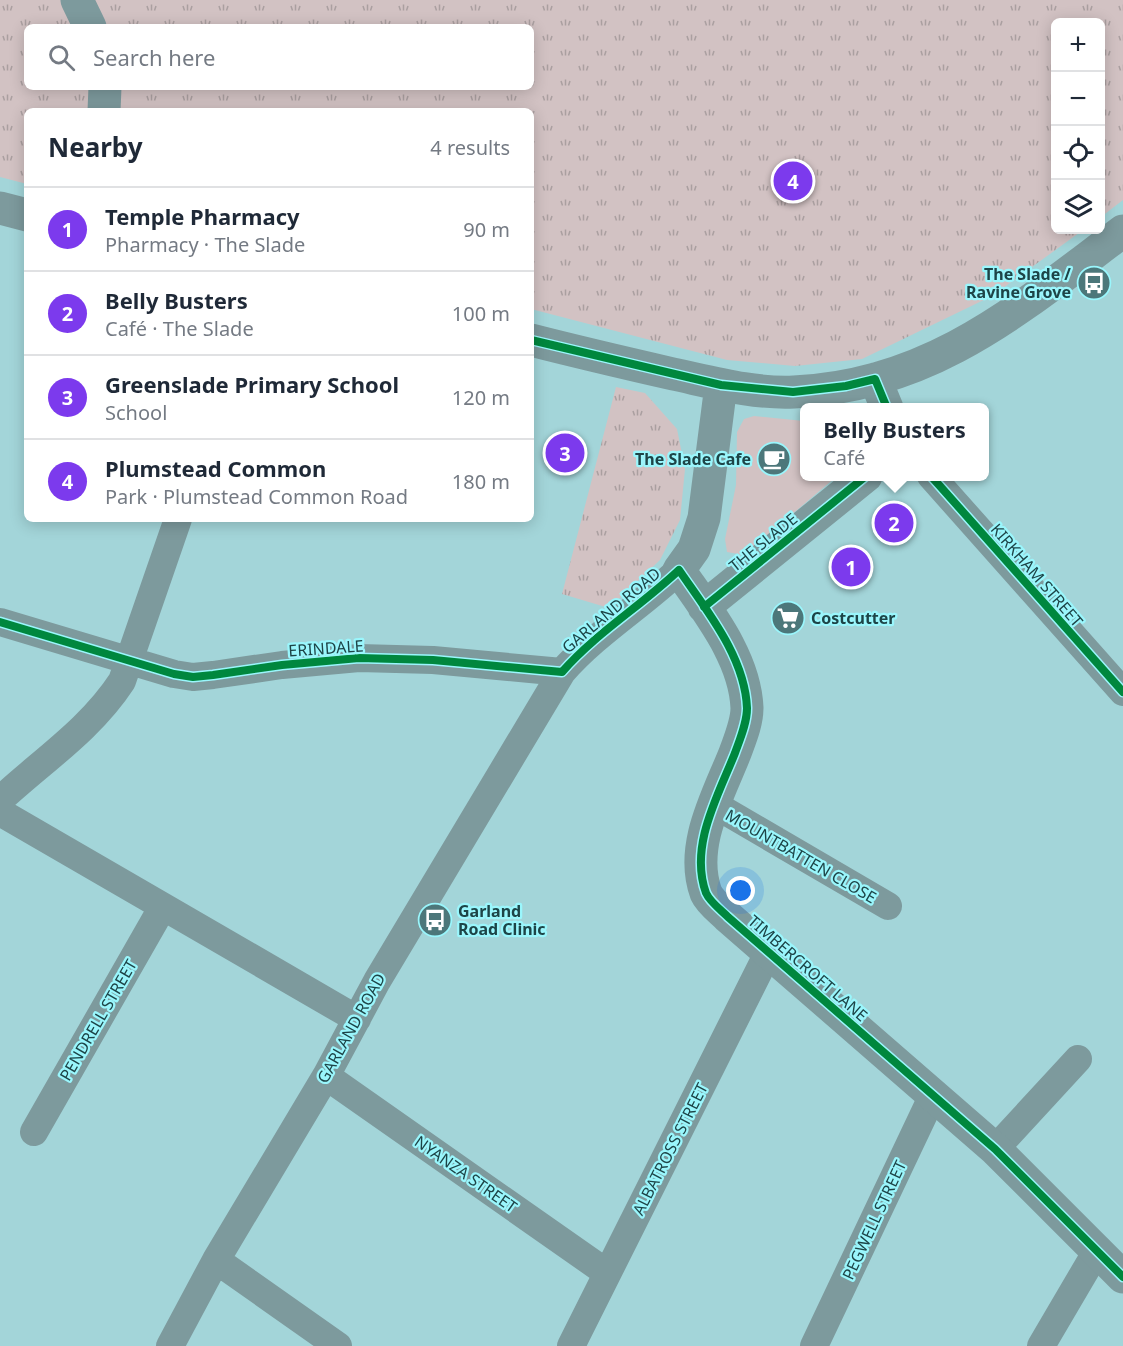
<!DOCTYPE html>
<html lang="en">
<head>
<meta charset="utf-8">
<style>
	:root { --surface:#fff; --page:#f2f2f3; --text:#1f2937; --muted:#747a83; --line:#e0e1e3; --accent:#7c3aed }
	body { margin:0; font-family:"Noto Sans",sans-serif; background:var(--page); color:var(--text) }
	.controls { position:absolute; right:18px; top:18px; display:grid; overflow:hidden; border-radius:9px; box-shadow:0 3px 15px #0003 }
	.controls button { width:54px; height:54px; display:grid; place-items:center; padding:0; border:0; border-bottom:2px solid var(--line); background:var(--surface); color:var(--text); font:30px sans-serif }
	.you { position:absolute; left:741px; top:891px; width:21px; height:21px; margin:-15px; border:4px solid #fff; border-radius:50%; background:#1a73e8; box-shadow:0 0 0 9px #1a73e833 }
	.badge { display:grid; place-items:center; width:39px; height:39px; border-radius:50%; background:var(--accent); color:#fff; font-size:20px; font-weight:700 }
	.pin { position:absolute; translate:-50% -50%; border:3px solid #fff; box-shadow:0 2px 6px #0006 }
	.popup { position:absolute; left:800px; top:403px; width:189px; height:78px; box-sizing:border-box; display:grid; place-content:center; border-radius:9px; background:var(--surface); filter:drop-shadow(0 2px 4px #0005); font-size:20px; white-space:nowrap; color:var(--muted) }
	.popup b { font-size:22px; color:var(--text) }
	.popup::after { content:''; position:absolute; left:50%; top:100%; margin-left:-12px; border:12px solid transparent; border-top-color:var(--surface) }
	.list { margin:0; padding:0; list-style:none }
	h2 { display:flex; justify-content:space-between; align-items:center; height:78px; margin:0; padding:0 24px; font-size:26px }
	h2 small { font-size:20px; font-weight:400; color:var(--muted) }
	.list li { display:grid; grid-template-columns:39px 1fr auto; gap:18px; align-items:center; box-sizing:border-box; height:84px; padding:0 24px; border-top:2px solid var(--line) }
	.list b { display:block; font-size:22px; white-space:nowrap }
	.list p { margin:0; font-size:20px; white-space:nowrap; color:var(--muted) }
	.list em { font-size:20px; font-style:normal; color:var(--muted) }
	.icon { flex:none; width:33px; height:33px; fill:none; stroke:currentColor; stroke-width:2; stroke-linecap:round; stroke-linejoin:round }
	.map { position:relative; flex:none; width:1123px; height:1346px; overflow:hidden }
	.search { position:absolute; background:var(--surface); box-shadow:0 3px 15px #0003; left:24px; top:24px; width:510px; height:66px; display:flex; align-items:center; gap:15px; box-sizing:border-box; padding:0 21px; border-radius:9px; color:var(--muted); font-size:22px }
	.panel { position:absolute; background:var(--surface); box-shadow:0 3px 15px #0003; left:24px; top:108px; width:510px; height:414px; border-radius:9px }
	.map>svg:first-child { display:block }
</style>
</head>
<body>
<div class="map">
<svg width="1123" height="1346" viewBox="0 0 1123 1346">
	<defs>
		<pattern id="park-tufts" width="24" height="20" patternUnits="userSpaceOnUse" patternTransform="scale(1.5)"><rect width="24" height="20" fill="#d2c2c3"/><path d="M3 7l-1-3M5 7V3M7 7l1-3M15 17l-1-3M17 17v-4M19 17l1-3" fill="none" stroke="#aa9fa0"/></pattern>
	</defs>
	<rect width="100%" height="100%" fill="#a3d5d9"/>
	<path fill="#d2c2c3" d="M 754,416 L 804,421 L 804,476 L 836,477 L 744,555 L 727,552 L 725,539 L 736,485 L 737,432 L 744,419 Z"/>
	<path fill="url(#park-tufts)" fill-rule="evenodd" d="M 0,0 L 1123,0 L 1123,200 L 1101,217 L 1100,22 L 1056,22 L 1056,230 L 1083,230 L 992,296 L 862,359 L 795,366 L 727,360 L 531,309 L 531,111 L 27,111 L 27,184 L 0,177 ZM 27,27 L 531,27 L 531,87 L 27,87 Z
		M 616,387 L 645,393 L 677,429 L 685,469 L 680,520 L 660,560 L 609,608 L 562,594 Z"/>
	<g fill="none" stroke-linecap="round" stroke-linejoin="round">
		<path stroke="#7d9a9d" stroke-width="28" d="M 931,476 L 1123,692
			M 0,622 L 174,674 L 193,677 L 213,675 L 282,665 L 359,658 L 433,660 L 562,672
			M 0,800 C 42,761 90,730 122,681 L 178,519
			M 715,805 L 888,906
			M 0,812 L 357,1019
			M 326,1076 L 607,1273
			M 34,1132 L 162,908
			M 995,1149 L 1078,1059
			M 216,1260 L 338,1346
			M 170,1346 L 216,1260 L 326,1076 L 377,981 L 562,672 C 596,633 641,606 679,570
			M 571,1346 L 769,951
			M 814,1346 L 933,1095
			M 1041,1346 L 1098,1249"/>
		<path stroke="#7d9a9d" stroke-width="33" d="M 77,0 L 90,27
			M 104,111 L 105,87
			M 0,208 L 27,215
			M 531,340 C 578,352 625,363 673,374 C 711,382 754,394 794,392 C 931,386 1019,309 1123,231
			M 875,379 L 887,408
			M 721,385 L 704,518 L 694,549 L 679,570 C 707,611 745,657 747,708 C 747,723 740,739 735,753 C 718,796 689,846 706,893 C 710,902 721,910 728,917 L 995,1149 L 1123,1277
			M 704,607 L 866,476"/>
		<defs>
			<path id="cycleway" d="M 531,340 L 721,385 L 793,392 L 846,386 L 875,379 L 887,408
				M 931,476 L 1123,692
				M 704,607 L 866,476
				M 0,622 L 174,674 L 193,677 L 213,675 L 282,665 L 359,658 L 433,660 L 562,672 C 596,633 641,606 679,570 C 707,611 745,657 747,708 C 747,723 740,739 735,753 C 718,796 689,846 706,893 C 710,902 721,910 728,917 L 995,1149 L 1123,1277"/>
		</defs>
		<use href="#cycleway" stroke="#9af6fc" stroke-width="11"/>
		<use href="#cycleway" stroke="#00873e" stroke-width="8"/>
	</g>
	<defs>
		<symbol id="bus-disc" viewBox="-11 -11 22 22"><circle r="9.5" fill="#4c777a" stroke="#9af6fc"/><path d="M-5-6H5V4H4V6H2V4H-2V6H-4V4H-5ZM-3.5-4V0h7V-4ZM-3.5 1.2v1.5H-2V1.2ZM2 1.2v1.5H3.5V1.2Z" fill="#fff"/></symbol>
		<symbol id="cafe-disc" viewBox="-11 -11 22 22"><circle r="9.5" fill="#4c777a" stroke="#9af6fc"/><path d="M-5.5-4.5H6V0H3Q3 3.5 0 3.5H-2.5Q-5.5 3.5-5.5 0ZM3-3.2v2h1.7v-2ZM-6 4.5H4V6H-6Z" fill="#fff"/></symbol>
		<symbol id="supermarket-disc" viewBox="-11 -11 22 22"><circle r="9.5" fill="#4c777a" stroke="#9af6fc"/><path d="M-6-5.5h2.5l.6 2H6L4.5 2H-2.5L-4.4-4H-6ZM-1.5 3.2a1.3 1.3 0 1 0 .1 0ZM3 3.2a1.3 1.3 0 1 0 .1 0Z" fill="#fff"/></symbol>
	</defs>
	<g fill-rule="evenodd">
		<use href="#bus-disc" x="1075" y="264" width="38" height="38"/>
		<use href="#cafe-disc" x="755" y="440" width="38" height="38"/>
		<use href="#supermarket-disc" x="769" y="599" width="38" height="38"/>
		<use href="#bus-disc" x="416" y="901" width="38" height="38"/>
	</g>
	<g text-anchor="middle" stroke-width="4.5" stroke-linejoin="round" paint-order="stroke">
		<g font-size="16" font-weight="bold" fill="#1d4447" stroke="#9af6fc" text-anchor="end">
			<text x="1071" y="280">The Slade /<tspan x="1071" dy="18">Ravine Grove</tspan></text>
			<text x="751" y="465">The Slade Cafe</text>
			<text x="811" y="624" text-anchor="start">Costcutter</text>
			<text x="458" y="917" text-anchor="start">Garland<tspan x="458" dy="18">Road Clinic</tspan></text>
		</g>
		<g font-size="16" fill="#1d4447" stroke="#9af6fc">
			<text transform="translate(763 542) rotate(-39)" y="6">THE SLADE</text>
			<text transform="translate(1037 575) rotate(49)" y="6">KIRKHAM STREET</text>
			<text transform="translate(611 610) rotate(-40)" y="6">GARLAND ROAD</text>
			<text transform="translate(326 648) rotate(-4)" y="6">ERINDALE</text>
			<text transform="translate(801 856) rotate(30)" y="6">MOUNTBATTEN CLOSE</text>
			<text transform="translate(808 968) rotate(41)" y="6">TIMBERCROFT LANE</text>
			<text transform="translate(98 1020) rotate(-60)" y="6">PENDRELL STREET</text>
			<text transform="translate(351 1028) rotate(-61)" y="6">GARLAND ROAD</text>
			<text transform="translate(670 1149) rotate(-63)" y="6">ALBATROSS STREET</text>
			<text transform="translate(466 1174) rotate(35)" y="6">NYANZA STREET</text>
			<text transform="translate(874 1220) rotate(-65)" y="6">PEGWELL STREET</text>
		</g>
	</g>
</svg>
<div class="controls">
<button>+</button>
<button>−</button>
<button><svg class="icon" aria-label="locate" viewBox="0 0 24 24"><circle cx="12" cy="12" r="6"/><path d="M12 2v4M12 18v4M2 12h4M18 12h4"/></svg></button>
<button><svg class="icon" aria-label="layers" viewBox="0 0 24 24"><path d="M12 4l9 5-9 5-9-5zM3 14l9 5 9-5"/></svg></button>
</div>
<div class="you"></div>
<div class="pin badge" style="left:851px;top:567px">1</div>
<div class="pin badge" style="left:894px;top:523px">2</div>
<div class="popup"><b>Belly Busters</b>Café</div>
<div class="pin badge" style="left:565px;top:453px">3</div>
<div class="pin badge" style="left:793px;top:181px">4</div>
<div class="search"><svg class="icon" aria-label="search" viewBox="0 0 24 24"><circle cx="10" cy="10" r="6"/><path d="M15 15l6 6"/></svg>Search here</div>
<section class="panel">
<h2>Nearby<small>4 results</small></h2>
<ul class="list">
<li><span class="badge">1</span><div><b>Temple Pharmacy</b><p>Pharmacy · The Slade</p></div><em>90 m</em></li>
<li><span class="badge">2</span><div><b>Belly Busters</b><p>Café · The Slade</p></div><em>100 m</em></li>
<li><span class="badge">3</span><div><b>Greenslade Primary School</b><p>School</p></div><em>120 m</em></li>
<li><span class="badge">4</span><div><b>Plumstead Common</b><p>Park · Plumstead Common Road</p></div><em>180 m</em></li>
</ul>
</section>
</div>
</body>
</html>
